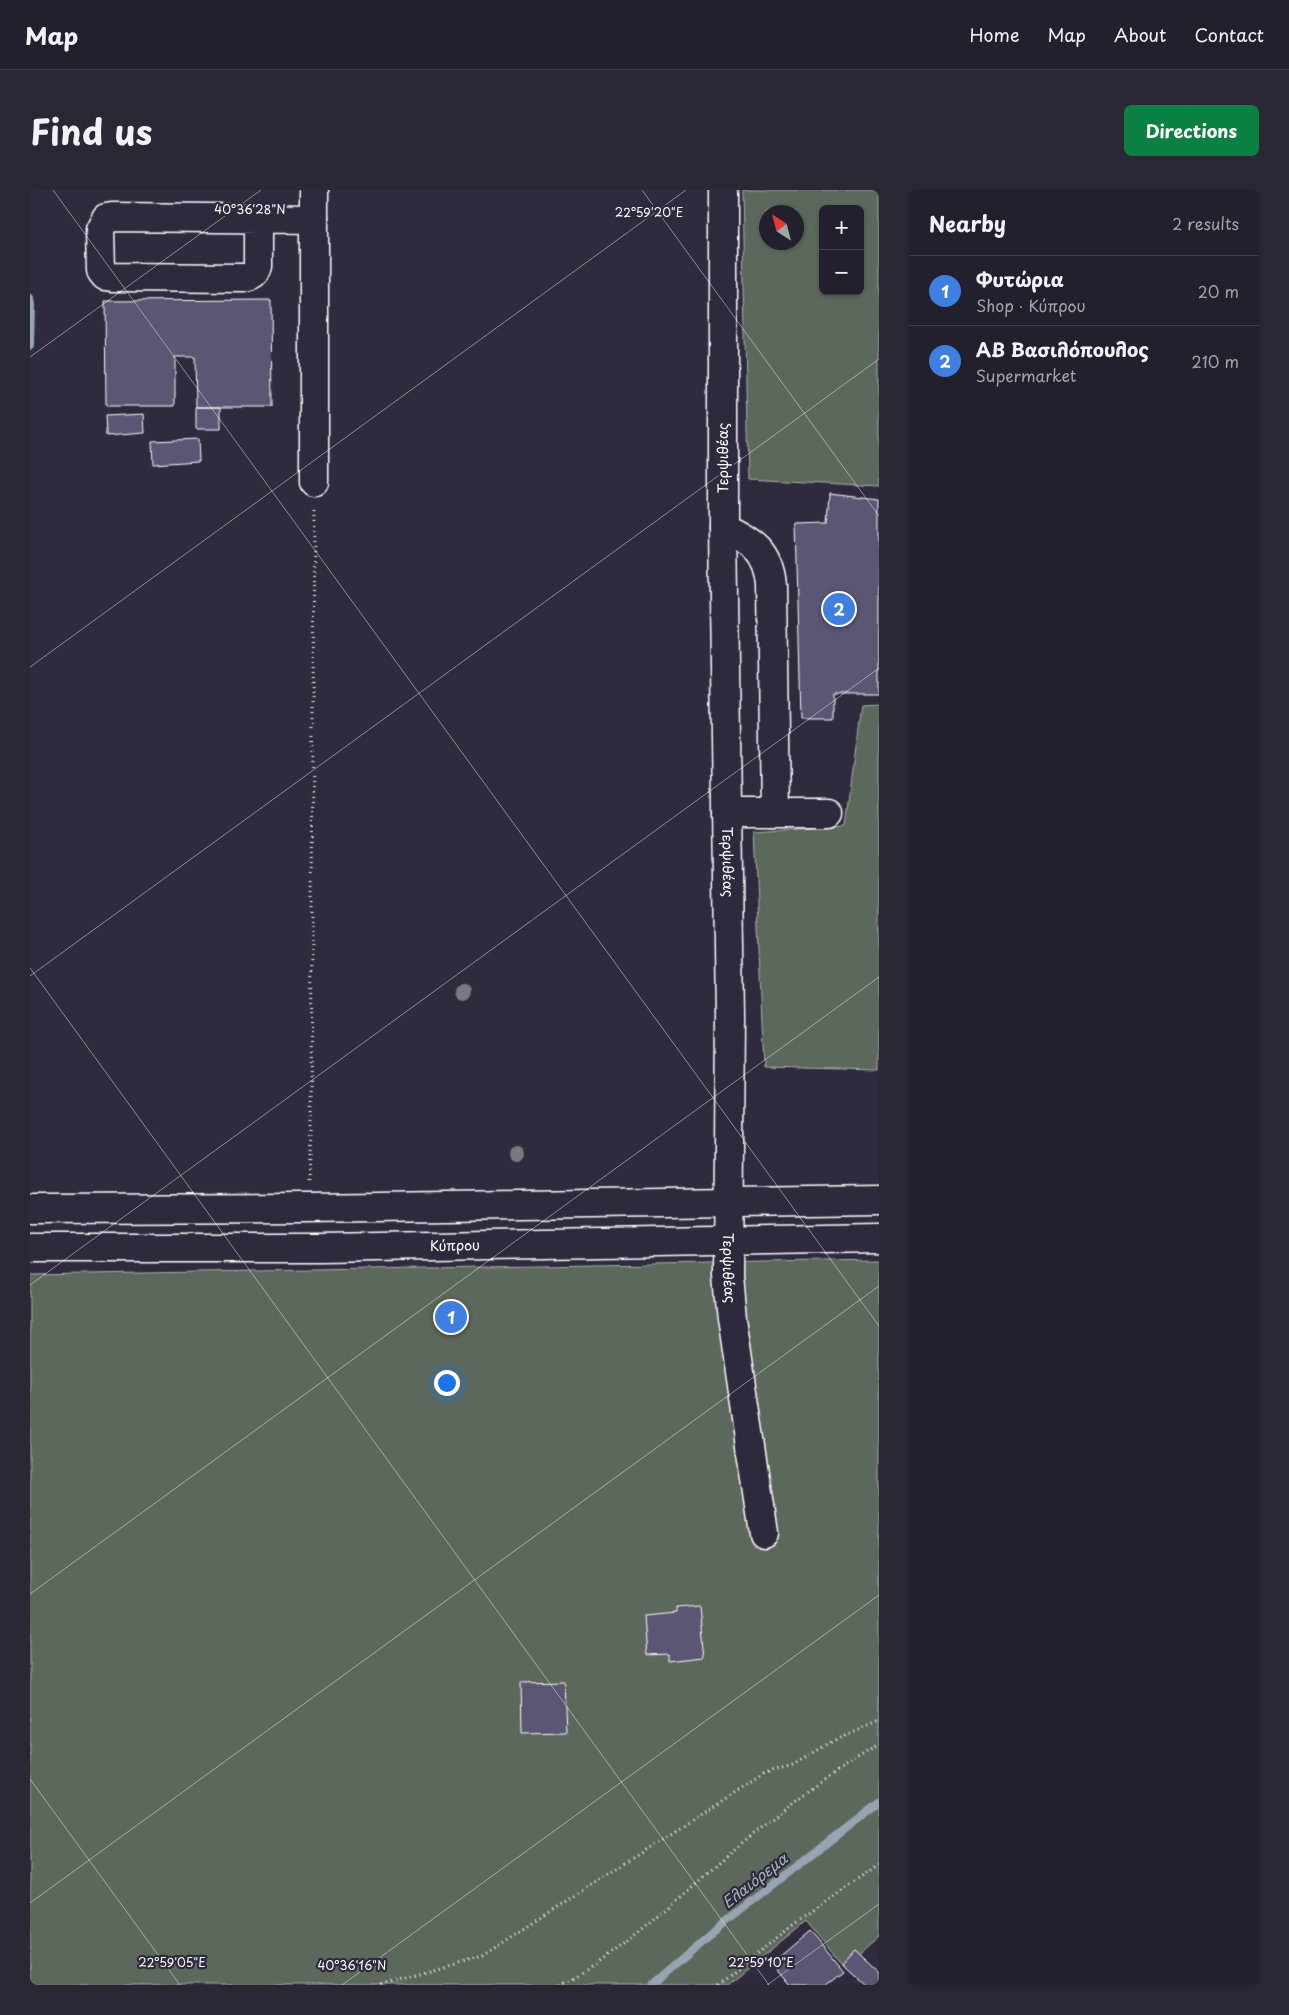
<!DOCTYPE html>
<html lang="en">
<head>
<meta charset="utf-8">
<style>
	:root { --surface:#23202e; --page:#2b2836; --text:#f1f3f6; --muted:#a3a3aa; --line:#403e4a; --accent:#0b8043 }
	body { margin:0; font-family:"Playpen Sans",sans-serif; background:var(--page); color:var(--text) }
	.controls { position:absolute; right:15px; top:15px; display:grid; overflow:hidden; border-radius:8px; box-shadow:0 1px 4px #0004 }
	.controls button { width:45px; height:45px; display:grid; place-items:center; padding:0; border:0; border-bottom:1px solid var(--line); background:var(--surface); color:var(--text); font:25px sans-serif }
	.compass { position:absolute; left:729px; top:15px; width:45px; height:45px; border-radius:50%; background:var(--surface); box-shadow:0 1px 4px #0004; rotate:324deg }
	.you { position:absolute; left:416px; top:1192px; width:18px; height:18px; margin:-12px; border:4px solid #fff; border-radius:50%; background:#1a73e8; box-shadow:0 0 0 8px #1a73e833 }
	.badge { display:grid; place-items:center; width:32px; height:32px; border-radius:50%; background:var(--accent); color:#fff; font-size:16px; font-weight:700 }
	.pin { position:absolute; translate:-50% -50%; border:2px solid #fff; box-shadow:0 1px 5px #0006 }
	.list { margin:0; padding:0; list-style:none }
	h2 { display:flex; justify-content:space-between; align-items:center; height:65px; margin:0; padding:0 20px; font-size:21px }
	h2 small { font-size:16px; font-weight:400; color:var(--muted) }
	.list li { display:grid; grid-template-columns:32px 1fr auto; gap:15px; align-items:center; box-sizing:border-box; height:70px; padding:0 20px; border-top:1px solid var(--line) }
	.list b { display:block; font-size:19px; white-space:nowrap }
	.list p { margin:0; font-size:16px; white-space:nowrap; color:var(--muted) }
	.list em { font-size:16px; font-style:normal; color:var(--muted) }
	.map { position:relative; flex:none; width:849px; height:1795px; overflow:hidden; border-radius:8px }
	header { display:flex; align-items:center; gap:30px; box-sizing:border-box; height:70px; padding:0 25px; background:var(--surface); border-bottom:1px solid var(--line) }
	header strong { font-size:24px }
	nav { display:flex; gap:28px; margin-inline-start:auto; font-size:18px }
	.intro { display:flex; align-items:center; justify-content:space-between; box-sizing:border-box; height:120px; padding:0 30px }
	h1 { margin:0; font-size:35px }
	.button { padding:12px 22px; border-radius:8px; background:var(--accent); color:#fff; font-size:18px; font-weight:700 }
	main { display:flex; gap:30px; padding:0 30px }
	aside { flex:1; background:var(--surface); border-radius:8px; box-shadow:0 1px 4px #0004 }
	.map>svg:first-child { display:block }
</style>
</head>
<body>
<header>
<strong>Map</strong>
<nav><a>Home</a><a>Map</a><a>About</a><a>Contact</a></nav>
</header>
<div class="intro"><h1>Find us</h1><a class="button">Directions</a></div>
<main>
<div class="map">
<svg width="849" height="1795" viewBox="0 0 849 1795">
	<rect width="100%" height="100%" fill="#2f2a3d"/>
	<filter id="ink" filterUnits="userSpaceOnUse"><feTurbulence type="fractalNoise" baseFrequency=".02" numOctaves="2"/><feDisplacementMap in="SourceGraphic" scale="10" xChannelSelector="R" yChannelSelector="G"/><feConvolveMatrix kernelMatrix="1 2 1 2 8 2 1 2 1" color-interpolation-filters="sRGB"/></filter>
	<g filter="url(#ink)">
		<path fill="#5b675c" stroke="#adb3ae" fill-rule="evenodd" d="M 712,0 L 849,0 L 849,296 L 718,289 ZM 793,19 L 830,19 L 830,101 L 793,101 ZM 766,22 L 766,52 L 736,52 L 736,22 Z
			M 849,514 L 849,880 L 734,877 L 724,642 L 816,636 L 831,515 Z
			M 849,1070 L 849,1746 L 814,1777 L 776,1731 L 697,1795 L 0,1795 L 0,1085 Z"/>
		<g fill="none" stroke-linecap="round" stroke-linejoin="round">
			<path stroke="#98a4b2" stroke-width="8" d="M 0,109 L 1,115 L 0,156
				M 621,1795 L 679,1745 L 849,1612"/>
		</g>
		<path fill="#5c5775" stroke="#fff" d="M 241,110 L 242,217 L 166,217 L 165,167 L 145,167 L 145,216 L 76,216 L 75,111 Z
			M 166,217 L 191,217 L 191,239 L 166,239 Z
			M 114,224 L 115,243 L 76,246 L 75,226 Z
			M 168,249 L 169,271 L 123,274 L 122,251 Z
			M 800,303 L 849,309 L 849,504 L 803,504 L 803,528 L 771,528 L 766,334 L 798,333 Z
			M 670,1416 L 675,1467 L 640,1471 L 640,1464 L 617,1465 L 614,1426 L 646,1423 L 646,1418 Z
			M 534,1491 L 536,1542 L 492,1543 L 491,1492 Z
			M 780,1741 L 813,1781 L 795,1795 L 760,1795 L 742,1773 Z
			M 824,1759 L 849,1782 L 849,1792 L 846,1795 L 835,1795 L 811,1773 Z"/>
		<g fill="none" stroke-linecap="round" stroke-linejoin="round">
			<defs>
				<g id="minor">
					<path d="M 284,0 L 284,292"/>
					<path id="s1" d="M 693,0 L 693,337 L 700,826 L 698,1086 L 702,1128 L 734,1343"/>
					<path d="M 228,27 L 228,76 C 226,84 223,86 215,88 L 82,87 L 75,86 L 71,81 L 70,39 L 76,28 L 82,27 L 284,29"/>
					<path d="M 693,337 C 722,350 739,362 742,395 L 745,623 L 697,623"/>
					<path d="M 745,623 L 799,623"/>
					<path d="M 0,1019 L 277,1018 L 849,1010"/>
					<path id="s2" d="M 0,1058 L 291,1058 L 849,1048"/>
				</g>
			</defs>
			<use href="#minor" stroke="#fff" stroke-width="31"/>
			<path stroke="#fff" stroke-width="3" stroke-dasharray="1 4" stroke-linecap="butt" d="M 279,992 L 281,943 L 284,318
				M 351,1795 L 452,1766 L 735,1583 L 763,1575 L 803,1551 L 849,1531
				M 530,1795 C 586,1766 631,1723 678,1682 C 731,1636 788,1590 849,1555
				M 688,1795 L 764,1734 L 849,1675"/>
			<use href="#minor" stroke="#2f2a3d" stroke-width="28"/>
		</g>
		<g fill="#797a80">
			<circle cx="432" cy="801" r="8"/>
			<circle cx="486" cy="963" r="8"/>
		</g>
	</g>
	<path fill="none" stroke="#fff" stroke-width="1" stroke-opacity="0.45" d="M 23,0 L 849,1136M 612,0 L 849,326M 0,167 L 231,0M 0,477 L 656,0M 0,778 L 739,1795M 0,786 L 849,169M 0,1095 L 849,478M 0,1404 L 849,787M 0,1589 L 150,1795M 0,1713 L 849,1096M 312,1795 L 849,1405M 737,1795 L 849,1714"/>
	<g text-anchor="middle" stroke-width="4.5" stroke-linejoin="round" paint-order="stroke">
		<g font-size="14" fill="#fff" stroke="#2f2a3d">
			<text transform="translate(693 268) rotate(-90)" y="5">Τερψιθέας</text>
			<text dy="5" stroke="none"><textPath href="#s1" startOffset="672">Τερψιθέας</textPath></text>
			<text dy="5" stroke="none"><textPath href="#s2" startOffset="425">Κύπρου</textPath></text>
			<text dy="5" stroke="none"><textPath href="#s1" startOffset="1078">Τερψιθέας</textPath></text>
		</g>
		<g font-size="15" font-style="italic" fill="#a9b3be" stroke="#2f2a3d">
			<text transform="translate(725 1691) rotate(-38)" y="5">Ελαιόρεμα</text>
		</g>
	</g>
	<g font-size="12" text-anchor="middle" fill="#fff" stroke="#2f2a3d" stroke-width="4.5" stroke-linejoin="round" paint-order="stroke">
		<text x="220" y="24">40°36'28"N</text>
		<text x="619" y="27">22°59'20"E</text>
		<text x="142" y="1777">22°59'05"E</text>
		<text x="731" y="1777">22°59'10"E</text>
		<text x="322" y="1780">40°36'16"N</text>
	</g>
</svg>
<div class="controls">
<button>+</button>
<button>−</button>
</div>
<svg class="compass" viewBox="-18 -18 36 36"><path d="M0-13l5 13h-10z" fill="#e53935"/><path d="M0 13l5-13h-10z" fill="#a3a3aa"/></svg>
<div class="you"></div>
<div class="pin badge" style="left:421px;top:1127px;background:#3f7fe0">1</div>
<div class="pin badge" style="left:809px;top:419px;background:#3f7fe0">2</div>
</div>
<aside>
<h2>Nearby<small>2 results</small></h2>
<ul class="list">
<li><span class="badge" style="background:#3f7fe0">1</span><div><b>Φυτώρια</b><p>Shop · Κύπρου</p></div><em>20 m</em></li>
<li><span class="badge" style="background:#3f7fe0">2</span><div><b>ΑΒ Βασιλόπουλος</b><p>Supermarket</p></div><em>210 m</em></li>
</ul>
</aside>
</main>
</body>
</html>
